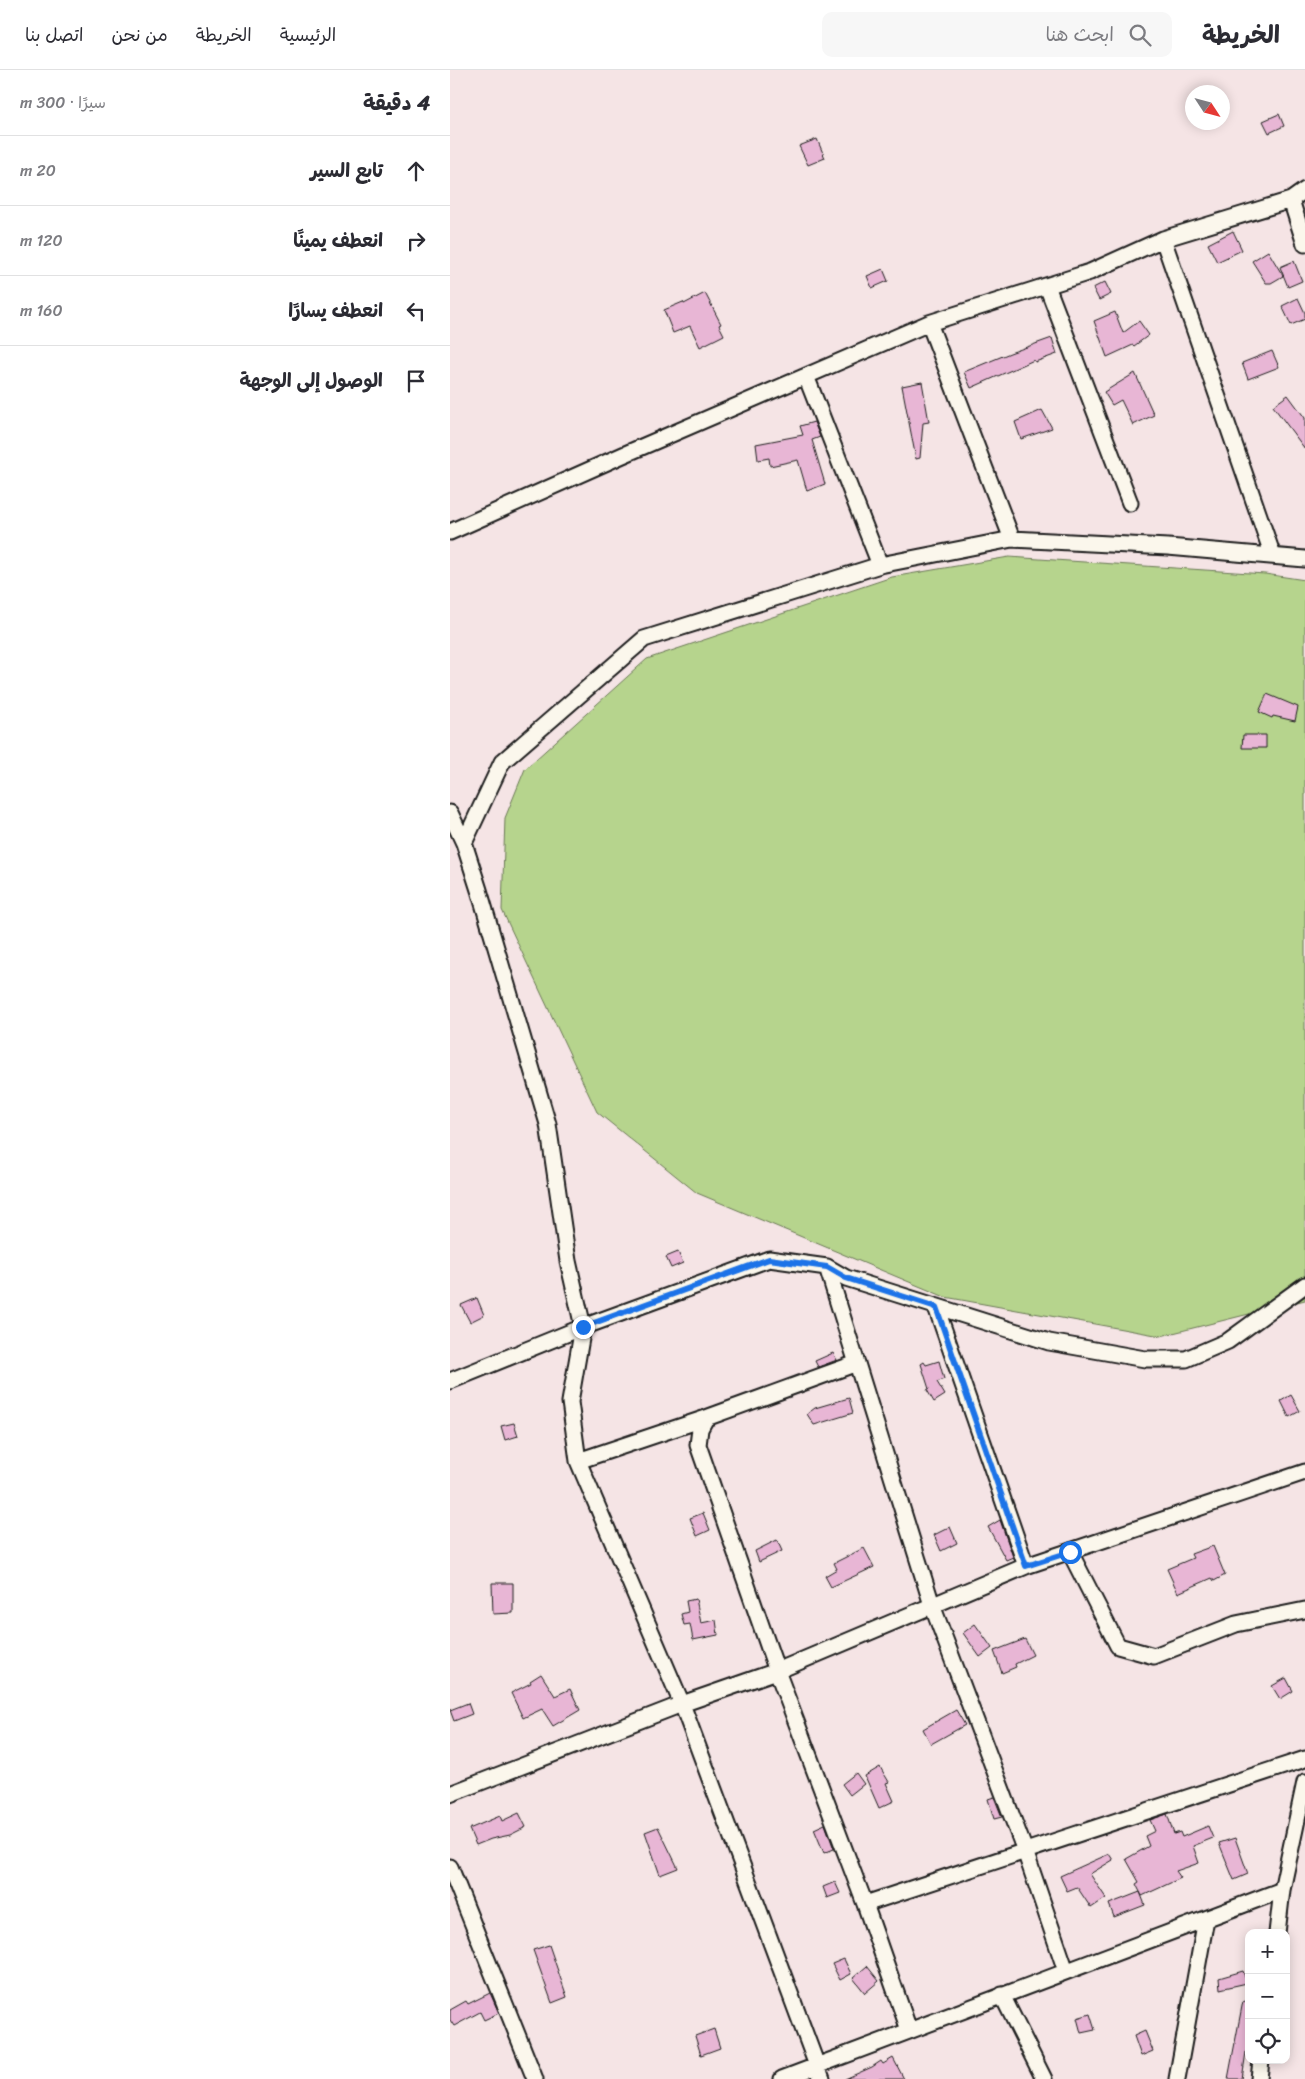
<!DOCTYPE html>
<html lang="ar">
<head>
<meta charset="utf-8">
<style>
	:root { --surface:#fff; --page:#f7f7f7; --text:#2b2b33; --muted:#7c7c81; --line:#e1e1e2 }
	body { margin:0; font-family:Sriracha,"Playpen Sans Arabic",sans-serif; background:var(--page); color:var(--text); direction:rtl }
	.controls { position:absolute; right:15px; bottom:15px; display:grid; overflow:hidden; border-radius:10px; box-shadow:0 2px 12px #0003 }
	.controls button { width:45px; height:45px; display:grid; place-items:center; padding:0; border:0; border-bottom:1px solid var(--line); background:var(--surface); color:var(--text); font:25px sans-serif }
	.compass { position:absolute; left:735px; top:15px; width:45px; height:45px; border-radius:50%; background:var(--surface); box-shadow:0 2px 12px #0003; rotate:126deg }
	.stop { position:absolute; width:15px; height:15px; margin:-11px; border:4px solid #1a73e8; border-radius:50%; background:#fff }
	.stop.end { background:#1a73e8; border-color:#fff; box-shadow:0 1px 5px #0008 }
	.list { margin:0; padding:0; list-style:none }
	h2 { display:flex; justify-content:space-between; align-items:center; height:65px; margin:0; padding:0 20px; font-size:21px }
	h2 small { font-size:16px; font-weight:400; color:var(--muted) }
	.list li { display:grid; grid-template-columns:32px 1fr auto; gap:15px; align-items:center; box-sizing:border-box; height:70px; padding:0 20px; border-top:1px solid var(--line) }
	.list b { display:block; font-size:19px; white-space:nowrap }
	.list em { font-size:16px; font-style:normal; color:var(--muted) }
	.icon { flex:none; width:28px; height:28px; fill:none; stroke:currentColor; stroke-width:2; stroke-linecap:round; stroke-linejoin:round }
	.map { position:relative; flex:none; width:855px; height:2009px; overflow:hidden; direction:ltr }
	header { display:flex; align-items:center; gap:30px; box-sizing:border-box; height:70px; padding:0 25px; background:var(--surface); border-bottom:1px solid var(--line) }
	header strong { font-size:24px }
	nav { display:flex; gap:28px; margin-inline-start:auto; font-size:18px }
	.search { width:350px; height:45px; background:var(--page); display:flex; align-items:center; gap:12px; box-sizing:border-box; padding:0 18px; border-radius:10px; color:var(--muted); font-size:19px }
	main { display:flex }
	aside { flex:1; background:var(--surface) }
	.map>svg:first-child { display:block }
</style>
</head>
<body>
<header>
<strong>الخريطة</strong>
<div class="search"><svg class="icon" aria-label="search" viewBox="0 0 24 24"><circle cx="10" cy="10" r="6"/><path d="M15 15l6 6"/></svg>ابحث هنا</div>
<nav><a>الرئيسية</a><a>الخريطة</a><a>من نحن</a><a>اتصل بنا</a></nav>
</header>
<main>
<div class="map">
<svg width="855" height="2009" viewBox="0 0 855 2009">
	<rect width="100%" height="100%" fill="#f5e4e5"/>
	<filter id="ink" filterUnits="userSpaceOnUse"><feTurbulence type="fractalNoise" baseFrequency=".02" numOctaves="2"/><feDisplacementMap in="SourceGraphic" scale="10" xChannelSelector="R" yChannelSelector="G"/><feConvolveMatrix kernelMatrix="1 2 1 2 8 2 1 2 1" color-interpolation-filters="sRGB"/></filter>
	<g filter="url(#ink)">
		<path fill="#b6d48d" stroke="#697854" d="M 559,487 L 815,504 L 855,510 L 855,1230 L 711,1266 L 495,1227 L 247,1123 L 147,1042 L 52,840 L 55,748 L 75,699 L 197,589 L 442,507 Z"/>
		<path fill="#e8b6d5" stroke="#1c1c1c" d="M 829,44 L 834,56 L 819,63 L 813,51 Z
			M 367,69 L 375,88 L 358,95 L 349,76 Z
			M 783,161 L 792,180 L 767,192 L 758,174 Z
			M 818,181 L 833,206 L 821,213 L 816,213 L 802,191 Z
			M 844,191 L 852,211 L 838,217 L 830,197 Z
			M 433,199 L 438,211 L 422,218 L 417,206 Z
			M 655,212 L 661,224 L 649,230 L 643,218 Z
			M 255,223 L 271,254 L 269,255 L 274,265 L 250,277 L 240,256 L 223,263 L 214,240 L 233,232 L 234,234 Z
			M 848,228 L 855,243 L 855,249 L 841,255 L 832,236 Z
			M 665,242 L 673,263 L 689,251 L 699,265 L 684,276 L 683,275 L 657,287 L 644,251 Z
			M 602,268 L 607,284 L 585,292 L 584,290 L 521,318 L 514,302 L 560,283 Z
			M 822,281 L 829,297 L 798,309 L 792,293 Z
			M 685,303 L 704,345 L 683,355 L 671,330 L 662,335 L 654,322 Z
			M 472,312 L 479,352 L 473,353 L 470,388 L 466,389 L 452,316 Z
			M 838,325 L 855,348 L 855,379 L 823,336 Z
			M 592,340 L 602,358 L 571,369 L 565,352 Z
			M 364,352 L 370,367 L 362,370 L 375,414 L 357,421 L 348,390 L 320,396 L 319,388 L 308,390 L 306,374 L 353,365 L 350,356 Z
			M 817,624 L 848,637 L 845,651 L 823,646 L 822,648 L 809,642 Z
			M 793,665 L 816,665 L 816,678 L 792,678 Z
			M 228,1182 L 233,1193 L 221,1198 L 216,1187 Z
			M 27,1228 L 34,1245 L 20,1252 L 11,1235 Z
			M 383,1283 L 387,1290 L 368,1297 L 365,1291 Z
			M 489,1291 L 494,1309 L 487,1312 L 495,1325 L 484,1332 L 477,1320 L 479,1319 L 471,1294 L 474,1292 L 476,1295 Z
			M 841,1325 L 850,1341 L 839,1347 L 831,1331 Z
			M 399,1328 L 403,1343 L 364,1355 L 357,1344 L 365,1338 Z
			M 64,1353 L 68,1366 L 55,1370 L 51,1356 Z
			M 253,1443 L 260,1460 L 247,1466 L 240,1448 Z
			M 550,1450 L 563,1487 L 556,1490 L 538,1457 Z
			M 500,1457 L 507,1473 L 491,1481 L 484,1465 Z
			M 327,1470 L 332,1481 L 309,1492 L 305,1481 Z
			M 763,1476 L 775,1505 L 764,1511 L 762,1508 L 728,1523 L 717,1499 L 743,1488 L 741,1484 Z
			M 414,1478 L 424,1497 L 381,1517 L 375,1506 L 387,1499 L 384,1493 Z
			M 42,1513 L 63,1513 L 63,1543 L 43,1544 Z
			M 246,1529 L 251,1553 L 266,1550 L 268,1565 L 243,1570 L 240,1554 L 234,1555 L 231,1544 L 238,1542 L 236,1531 Z
			M 525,1554 L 542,1578 L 530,1587 L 513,1563 Z
			M 575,1569 L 583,1585 L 565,1594 L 566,1597 L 552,1603 L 544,1581 Z
			M 91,1604 L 105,1626 L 120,1619 L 130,1640 L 103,1656 L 92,1639 L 73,1648 L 61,1623 L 81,1613 L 80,1611 Z
			M 836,1608 L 843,1621 L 830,1629 L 822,1616 Z
			M 18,1633 L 22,1644 L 4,1651 L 0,1640 Z
			M 506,1640 L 515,1655 L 481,1674 L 473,1659 Z
			M 430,1697 L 439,1712 L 436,1713 L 444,1731 L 429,1738 L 415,1706 Z
			M 406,1703 L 414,1714 L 400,1725 L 392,1714 Z
			M 544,1727 L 552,1747 L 544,1749 L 538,1729 Z
			M 69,1743 L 76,1757 L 60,1765 L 41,1769 L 26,1775 L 19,1759 L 50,1746 L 52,1751 Z
			M 717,1744 L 724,1764 L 730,1762 L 732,1767 L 758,1756 L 763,1768 L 743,1776 L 749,1793 L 726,1801 L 731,1808 L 692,1826 L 690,1822 L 695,1835 L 664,1847 L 659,1834 L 690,1822 L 686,1814 L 689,1812 L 676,1789 L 699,1776 L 695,1766 L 705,1761 L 700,1750 Z
			M 375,1754 L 384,1779 L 374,1783 L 364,1759 Z
			M 208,1757 L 228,1798 L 210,1805 L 195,1762 Z
			M 785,1768 L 798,1804 L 784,1810 L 769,1773 Z
			M 659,1784 L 663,1790 L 640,1804 L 656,1828 L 641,1838 L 627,1817 L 617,1821 L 610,1806 Z
			M 385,1812 L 390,1823 L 377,1828 L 373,1817 Z
			M 99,1875 L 117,1927 L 102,1933 L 83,1880 Z
			M 394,1889 L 401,1904 L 390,1910 L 382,1894 Z
			M 417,1896 L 429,1911 L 415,1923 L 403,1908 Z
			M 793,1901 L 797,1913 L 770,1919 L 769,1908 Z
			M 40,1923 L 49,1943 L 34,1950 L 30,1942 L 4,1956 L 0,1950 L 0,1940 L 16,1931 L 18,1934 Z
			M 793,1931 L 799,1932 L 799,1983 L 796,1982 L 792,2009 L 778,2009 Z
			M 640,1944 L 645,1960 L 631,1963 L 627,1948 Z
			M 264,1959 L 270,1978 L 251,1985 L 245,1966 Z
			M 695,1961 L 703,1981 L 691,1986 L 684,1966 Z
			M 443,1988 L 454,2009 L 395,2009 L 422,1997 L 431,1991 L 433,1994 Z"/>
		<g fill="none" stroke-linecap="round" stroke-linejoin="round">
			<defs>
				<path id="street" d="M 841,130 L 855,174
					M 713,169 L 823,486
					M 597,216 L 680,433
					M 479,253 L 562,469
					M 356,306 L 430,495
					M 0,462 L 173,385 L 479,253 L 640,202 L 713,169 L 841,130 L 855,120
					M 0,743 L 14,773 L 29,820 L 98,1054 L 118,1191 L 133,1257 L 120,1332 L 128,1391 L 232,1634 L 372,2009
					M 14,773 L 52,692 L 194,569 L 430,495 L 562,469 L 718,477 L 855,489
					M 377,1197 L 482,1535 L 575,1781 L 616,1901
					M 486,1237 L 576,1496
					M 407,1293 L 256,1348 L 250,1359 L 248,1375 L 327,1601 L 415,1834 L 459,1960
					M 0,1311 L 133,1257 L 319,1189 L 377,1197 L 396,1208 L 599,1272 L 695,1289 L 736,1289 L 778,1271 L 855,1215
					M 128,1391 L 256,1348
					M 620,1482 L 668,1576 L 704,1586 L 786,1554 L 855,1540
					M 0,1724 L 232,1634 L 327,1601 L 576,1496 L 855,1402
					M 0,1797 L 85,2009
					M 415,1834 L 855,1689
					M 827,1863 L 832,1820 L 855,1712
					M 552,1925 L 594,2009
					M 332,2009 L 832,1820
					M 727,2009 L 756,1849
					M 809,2009 L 811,1990"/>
			</defs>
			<use href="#street" stroke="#1c1c1c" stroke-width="19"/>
			<use href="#street" stroke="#fbf7ec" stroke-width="15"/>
		</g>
	</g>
	<g fill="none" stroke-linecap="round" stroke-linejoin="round" filter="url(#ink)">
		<path stroke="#1a73e8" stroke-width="6" d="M 133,1257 L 319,1189 L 377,1197 L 396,1208 L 486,1237 L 576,1496 L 620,1482"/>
	</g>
</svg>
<div class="controls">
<button>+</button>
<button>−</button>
<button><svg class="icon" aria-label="locate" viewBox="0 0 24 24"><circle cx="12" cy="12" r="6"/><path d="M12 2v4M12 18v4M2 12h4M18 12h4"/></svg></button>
</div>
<svg class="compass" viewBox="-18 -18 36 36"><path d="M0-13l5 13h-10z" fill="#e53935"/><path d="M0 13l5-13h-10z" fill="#7c7c81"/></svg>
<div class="stop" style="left:620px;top:1482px"></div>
<div class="stop end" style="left:133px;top:1257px"></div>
</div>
<aside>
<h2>4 دقيقة<small>سيرًا · 300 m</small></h2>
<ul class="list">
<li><svg class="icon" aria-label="ahead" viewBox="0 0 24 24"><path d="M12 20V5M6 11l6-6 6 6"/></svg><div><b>تابع السير</b></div><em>20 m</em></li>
<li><svg class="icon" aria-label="right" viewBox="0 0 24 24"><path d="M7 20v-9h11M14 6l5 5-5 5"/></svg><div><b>انعطف يمينًا</b></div><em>120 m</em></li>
<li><svg class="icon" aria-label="left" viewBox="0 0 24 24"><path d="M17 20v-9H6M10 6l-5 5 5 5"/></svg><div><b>انعطف يسارًا</b></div><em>160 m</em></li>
<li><svg class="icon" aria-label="arrive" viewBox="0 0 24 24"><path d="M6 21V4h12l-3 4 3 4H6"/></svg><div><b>الوصول إلى الوجهة</b></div></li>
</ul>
</aside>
</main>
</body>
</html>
